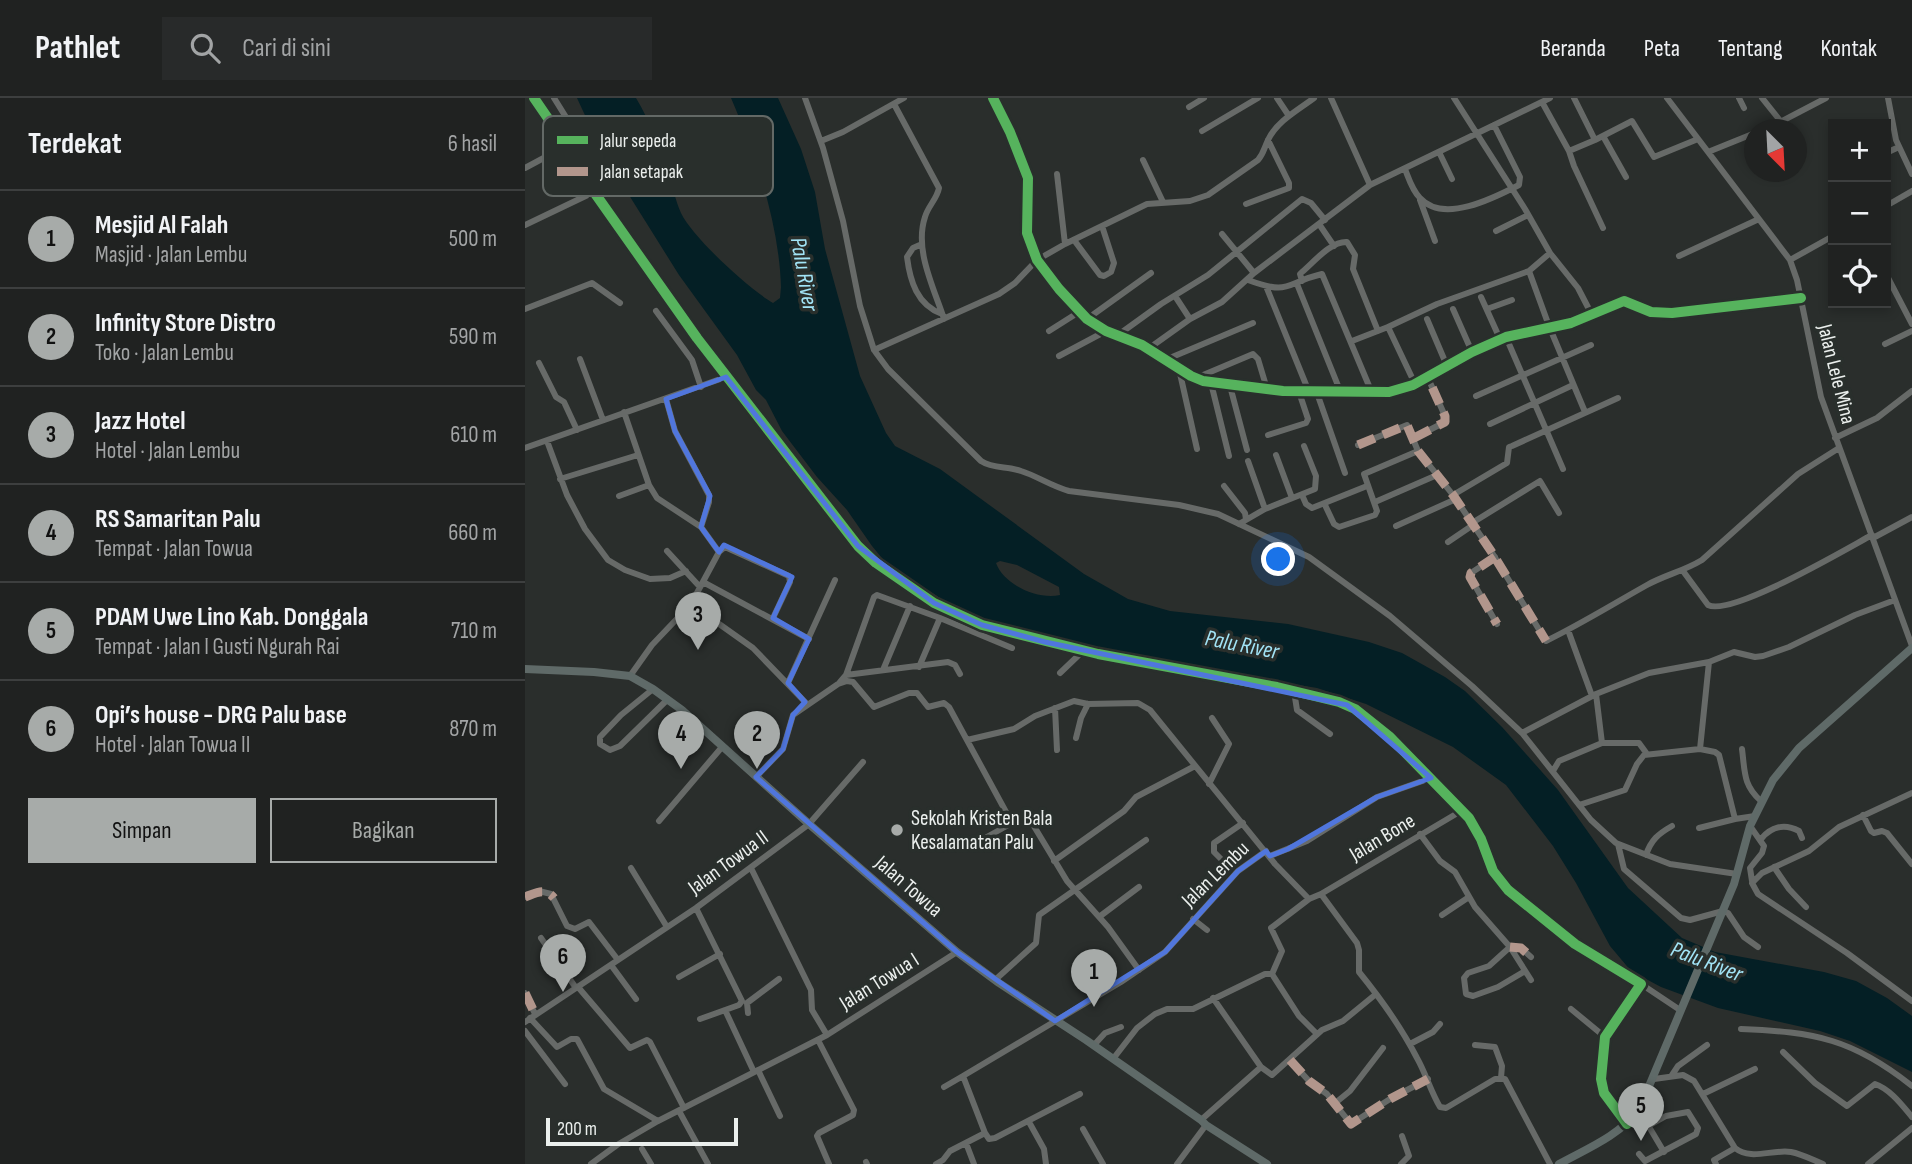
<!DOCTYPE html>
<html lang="id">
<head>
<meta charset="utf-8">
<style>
	:root { --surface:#202221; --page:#282a2a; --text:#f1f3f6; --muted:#a2a4a5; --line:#3d3f3f; --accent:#a7aba9 }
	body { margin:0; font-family:"Sofia Sans Condensed",sans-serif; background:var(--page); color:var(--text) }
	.controls { position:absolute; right:21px; top:21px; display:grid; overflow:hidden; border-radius:0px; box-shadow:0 4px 10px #0003 }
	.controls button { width:63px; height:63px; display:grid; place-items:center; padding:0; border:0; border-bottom:2px solid var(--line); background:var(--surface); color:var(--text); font:35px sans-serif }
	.compass { position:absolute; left:1219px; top:21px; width:63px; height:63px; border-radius:50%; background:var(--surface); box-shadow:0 4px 10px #0003; rotate:156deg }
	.scale { position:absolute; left:21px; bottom:18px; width:192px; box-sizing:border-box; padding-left:7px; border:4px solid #ebefed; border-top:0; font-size:19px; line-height:24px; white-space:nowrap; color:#ebefed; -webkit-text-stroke:5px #292f2c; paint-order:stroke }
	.you { position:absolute; left:754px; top:462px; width:24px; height:24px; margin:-18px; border:5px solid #fff; border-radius:50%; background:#1a73e8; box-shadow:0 0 0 10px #1a73e833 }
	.badge { display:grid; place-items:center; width:46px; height:46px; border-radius:50%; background:var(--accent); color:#111; font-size:23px; font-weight:700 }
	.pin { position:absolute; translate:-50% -58px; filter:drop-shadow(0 2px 4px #0008) }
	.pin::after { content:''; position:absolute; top:37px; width:24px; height:21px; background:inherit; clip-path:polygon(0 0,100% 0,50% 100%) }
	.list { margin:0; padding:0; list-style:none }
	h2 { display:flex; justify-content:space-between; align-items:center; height:91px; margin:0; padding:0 28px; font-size:30px }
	h2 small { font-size:23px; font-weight:400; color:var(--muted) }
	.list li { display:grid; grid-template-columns:46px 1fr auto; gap:21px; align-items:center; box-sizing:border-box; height:98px; padding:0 28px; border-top:2px solid var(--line) }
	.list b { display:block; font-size:26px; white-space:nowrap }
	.list p { margin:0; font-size:23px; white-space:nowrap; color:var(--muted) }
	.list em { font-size:23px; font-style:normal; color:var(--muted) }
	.actions { display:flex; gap:14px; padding:21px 28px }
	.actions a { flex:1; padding:16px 0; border:2px solid var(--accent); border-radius:0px; text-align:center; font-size:24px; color:var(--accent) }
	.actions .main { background:var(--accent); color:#111 }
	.icon { flex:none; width:38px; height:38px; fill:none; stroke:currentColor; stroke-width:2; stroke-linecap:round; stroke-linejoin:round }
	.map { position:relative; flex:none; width:1387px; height:1066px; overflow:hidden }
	header { display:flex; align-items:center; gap:42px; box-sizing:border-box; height:98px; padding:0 35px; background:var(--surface); border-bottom:2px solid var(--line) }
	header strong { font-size:33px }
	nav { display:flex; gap:38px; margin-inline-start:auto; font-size:24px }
	.search { width:490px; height:63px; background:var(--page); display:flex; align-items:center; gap:18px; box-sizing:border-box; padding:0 24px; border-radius:0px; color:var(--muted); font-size:26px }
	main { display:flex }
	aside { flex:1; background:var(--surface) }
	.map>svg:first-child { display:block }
</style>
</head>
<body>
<header>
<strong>Pathlet</strong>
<div class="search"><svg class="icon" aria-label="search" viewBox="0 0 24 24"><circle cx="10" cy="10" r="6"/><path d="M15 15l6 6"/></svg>Cari di sini</div>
<nav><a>Beranda</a><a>Peta</a><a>Tentang</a><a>Kontak</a></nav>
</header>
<main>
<aside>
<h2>Terdekat<small>6 hasil</small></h2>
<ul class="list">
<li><span class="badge">1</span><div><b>Mesjid Al Falah</b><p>Masjid · Jalan Lembu</p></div><em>500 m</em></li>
<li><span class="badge">2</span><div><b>Infinity Store Distro</b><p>Toko · Jalan Lembu</p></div><em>590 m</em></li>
<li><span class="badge">3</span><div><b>Jazz Hotel</b><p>Hotel · Jalan Lembu</p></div><em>610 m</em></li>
<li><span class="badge">4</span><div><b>RS Samaritan Palu</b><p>Tempat · Jalan Towua</p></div><em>660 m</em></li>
<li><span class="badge">5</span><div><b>PDAM Uwe Lino Kab. Donggala</b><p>Tempat · Jalan I Gusti Ngurah Rai</p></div><em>710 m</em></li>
<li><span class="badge">6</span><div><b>Opi’s house - DRG Palu base</b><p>Hotel · Jalan Towua II</p></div><em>870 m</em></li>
</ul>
<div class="actions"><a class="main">Simpan</a><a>Bagikan</a></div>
</aside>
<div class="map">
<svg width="1387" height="1066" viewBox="0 0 1387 1066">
	<rect width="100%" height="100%" fill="#2a2e2c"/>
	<path fill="#041f25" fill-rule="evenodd" d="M 52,0 L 111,0 C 125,23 134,49 143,74 C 148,88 150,102 156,115 C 168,140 224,191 248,205 L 255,200 L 256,189 C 254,125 231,58 206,0 L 253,0 L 276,51 L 290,94 L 300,151 L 335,278 L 361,335 L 370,348 L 415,371 L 559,476 L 603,501 L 645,513 L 763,526 L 844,544 L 877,555 L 920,579 L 940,593 L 977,629 L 1033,692 L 1103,790 L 1157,840 L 1190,854 L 1299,874 L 1331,883 L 1362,900 L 1387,918 L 1387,974 L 1325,943 L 1295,933 L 1193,910 L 1136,889 L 1106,873 L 1085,848 L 1051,785 L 1028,748 L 981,687 L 928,649 L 841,606 L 792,590 L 570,553 L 483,530 L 454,521 L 435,513 L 361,465 L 347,448 L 322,412 L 292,379 L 257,333 L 241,302 L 231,292 L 212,257 L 154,177 L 77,54 ZM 475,463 L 492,467 L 534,489 L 535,497 C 513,502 479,487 471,465 Z"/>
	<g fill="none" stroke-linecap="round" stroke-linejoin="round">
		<path stroke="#676a68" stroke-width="6" d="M 9,0 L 42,48 L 69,94 L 172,240 L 333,448 L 351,465 L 409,505 L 457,527 L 573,556 L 752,589 L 814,604 L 830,611 L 865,639 L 944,720 L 956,741 L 968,773 L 983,792 L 1050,846 L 1116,886 L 1080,939 L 1076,981 L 1079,995 L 1102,1026
			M 280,0 L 298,50 L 318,123 L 335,208 L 349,252 L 363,271 L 456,363 C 468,371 482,368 496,373 C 512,378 526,388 544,393 L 654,407 L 693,416 L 784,459 L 865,518 L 947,588 L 997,635 L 1066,722 L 1091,745 L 1145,766 L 1212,776
			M 468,0 L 485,34 L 503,80 L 502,135 L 512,162 L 534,191 L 562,221 L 581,233 L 617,247 L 666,278 L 678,283 L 758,293 L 864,294 L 888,287 L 947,254 L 981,239 L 1046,225 L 1099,203 L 1126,214 L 1147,215 L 1276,200
			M 752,0 L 764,18
			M 806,0 L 845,87 L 1025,0
			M 929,0 L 1000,111 L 1025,155 L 1053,190 L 1067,217
			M 1142,0 L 1265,162 L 1272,182 L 1296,299 L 1387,548
			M 1214,0 L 1219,10
			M 1237,0 L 1257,25
			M 1363,0 L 1371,42 L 1387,76
			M 1017,4 L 1044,53 L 1049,68 L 1078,130
			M 369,6 L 414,90 C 412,101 403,108 400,119 C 389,152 409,190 419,221
			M 664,9 L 679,0
			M 1240,32 L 1301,0
			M 677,33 L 733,0
			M 1078,38 L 1101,79
			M 1070,42 L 1107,23 L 1129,59 L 1173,41
			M 296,43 L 318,34 L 379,0
			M 1044,53 L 1070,42 L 1049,0
			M 914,54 L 927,81
			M 1183,54 L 1230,35
			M 1361,55 L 1374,49
			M 618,62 L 638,104
			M 0,70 L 54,41
			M 880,71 C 884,81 887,92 895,100 C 918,126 969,100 994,87 L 995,79 L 969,27
			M 532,76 L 540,146
			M 895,102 L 910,143
			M 721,106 L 764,90 L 764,85 L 743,42
			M 1361,108 L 1387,93
			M 794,126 L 809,148
			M 0,127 L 69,94 L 75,85 L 72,69 L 29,0
			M 971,133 L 1003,117
			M 697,136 L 729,175
			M 549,142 L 575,177 L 579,178 L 586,174 L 589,165 L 577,128
			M 397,146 L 388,150 L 382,159 C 385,183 392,207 417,216
			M 1154,158 L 1234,121
			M 1265,162 L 1308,138
			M 1004,173 L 1024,228 L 1060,314
			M 1361,176 L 1387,226
			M 723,182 C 766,198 759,185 797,176 L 847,295
			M 777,183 L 775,176 L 777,174 C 789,164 806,143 822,144 L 830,157 L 828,171 L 853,233
			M 772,186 L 816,295
			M 741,188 L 784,294
			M 650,198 L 665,221
			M 956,199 L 975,241
			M 0,211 L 67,185 L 95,205
			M 928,211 L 947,254
			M 962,211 L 987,202
			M 131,213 L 167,262 L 176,289
			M 562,221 L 626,175
			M 902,221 L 922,268
			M 863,229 L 912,206 L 1004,173 L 1025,155
			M 524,233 L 554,214
			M 593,237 L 636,206 L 683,177 L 777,101 L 786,105 L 800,122
			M 981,239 L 1038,371
			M 827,243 L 863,229 L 890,286
			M 1360,246 L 1387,233
			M 623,251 L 665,221 L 697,204 L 729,175 L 845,87
			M 349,252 L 474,196 L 490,185 L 512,162 L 540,146 L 622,106 L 665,103 L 683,97 L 733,62 C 739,55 739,50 743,42 C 752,23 773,12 789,0
			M 534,258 L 581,233
			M 55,261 L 78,322
			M 640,262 L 728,225
			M 14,265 L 31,299 L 39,304 L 52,332
			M 654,271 L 672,351
			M 671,280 L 728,256 L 733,261 L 742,291
			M 686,285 L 704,358
			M 705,288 L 722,352
			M 792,295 L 820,375
			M 951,298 L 1066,247
			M 141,301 L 150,333 L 184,397 L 184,404 L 176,429
			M 99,314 L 124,387 L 132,400 L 176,429 L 194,454
			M 965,326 L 1048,287
			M 743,337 L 781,325 L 783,321 L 774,294
			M 889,340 L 920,324 L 920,318 L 903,280
			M 1310,340 L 1352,320 L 1387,293
			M 22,343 L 42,397 L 60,431 L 83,462 L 100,472 L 125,481 L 145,480 L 161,473
			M 833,347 L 882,327 L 893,353 L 928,397 L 966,453 L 1021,543 C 1056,526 1088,506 1122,487 C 1140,477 1159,473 1177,462 L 1273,376 L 1314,350
			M 0,350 L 201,279
			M 751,357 L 767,400
			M 723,363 L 740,411
			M 35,381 L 113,357
			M 699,388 L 720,415 L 721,421
			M 777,397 L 781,406 L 787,410 L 842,388
			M 928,397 L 982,365 L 984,349 L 987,348 L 1093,300
			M 94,398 L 124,387
			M 850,404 L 912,377
			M 800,407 L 809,426 L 814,429 L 850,417 L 852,413 L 839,376 L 893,353
			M 947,425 L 1015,383 L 1034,415
			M 714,426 L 740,411 L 790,391 L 791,378 L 779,348
			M 871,428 L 931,401
			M 1348,440 L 1387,419
			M 923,444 L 948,427
			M 142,453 L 175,489
			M 970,459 L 946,475 L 945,479 L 972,526
			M 1158,473 L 1183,507 C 1206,519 1321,451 1347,437
			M 178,484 L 284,541
			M 166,506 L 228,550 L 282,606
			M 415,520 L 487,550
			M 1043,532 L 1067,598
			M 358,572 L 385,508
			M 535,575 L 558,553
			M 321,577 L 423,564 L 430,567 L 435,576
			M 105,578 L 127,547 L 166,506 L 194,454 L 200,449 L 264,478 L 265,484 L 248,520
			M 315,584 L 321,577 L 349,499 L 352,497 L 415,520 L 394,569
			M 263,585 L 310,482
			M 128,591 L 96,617 L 75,639 L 75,646 L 85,652 L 95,648 L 143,601
			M 769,593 L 772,612 L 805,636
			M 1071,596 L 1077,645 L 1114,645 L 1122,656
			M 530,610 L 532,652
			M 997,635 L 1071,596 L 1124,575 L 1184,564 L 1209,554 L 1230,559 L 1238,558 L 1264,549 L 1330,517 L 1370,502
			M 551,640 L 556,620 L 563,606
			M 442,642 L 489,631 L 510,618 L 549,603 L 563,606 L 613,605 L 625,612 L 750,766 L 784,801 L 796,796
			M 1175,651 L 1190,654 L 1194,657 L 1210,721 L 1230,718
			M 1217,651 C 1220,674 1218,687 1236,703
			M 1028,673 L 1034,663 L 1077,645
			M 231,679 L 258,651 L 268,617 L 313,586 L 322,583 L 328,584 L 349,609 L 384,595 L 392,595 L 403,609 L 419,605 L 424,609 L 487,725 L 498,719 L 504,720 L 542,783 L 583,829 L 614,872
			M 684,686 L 704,646 L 687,620
			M 1387,695 L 1314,729 L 1284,753 L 1237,775 L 1227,785 L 1233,796 L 1322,855 L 1387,903
			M 1054,707 L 1100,692 L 1112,666 L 1119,657 L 1175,651 L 1184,564
			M 936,713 L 796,796 L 832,845 L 834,852 L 834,874 C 856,901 876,929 892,960 C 901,976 906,994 915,1009 L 921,1010 L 970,981 L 980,981 L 1025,1066
			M 1338,717 L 1346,733 L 1349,735 L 1357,733 L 1362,735 L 1387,766
			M 134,723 L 197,649
			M 1225,728 L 1239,748 L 1237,755 L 1225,770 L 1227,783
			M 1174,730 L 1210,721
			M 895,736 L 915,763 L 930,774 L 950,809 L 985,849 L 964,868 L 943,875 L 939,880 L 941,896 L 948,898 L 973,889 L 1000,873
			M 460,740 L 487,725
			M 1236,741 C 1246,729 1259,725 1274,733 L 1277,740
			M 1093,746 L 1099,771 L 1156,820 L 1165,822 L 1198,813 L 1203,815 L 1219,839 L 1233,849
			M 1121,757 C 1126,742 1133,736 1147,728
			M 745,758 L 782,743 L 852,699 L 906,680
			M 529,763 L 599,713 L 611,699 L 670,668
			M 702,767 L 689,754 L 689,745 L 718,725
			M 1249,769 L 1264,791 L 1281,809
			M 106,770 L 142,829
			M 226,770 L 286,892 L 287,912 L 302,937
			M 0,799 L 14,793 L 26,796 L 42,828 L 50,831 L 64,824 L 93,862
			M 171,810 L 217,903 L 214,907 L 175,921
			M 917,817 L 944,799
			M 574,819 L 614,789
			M 668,821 L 682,832
			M 16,840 L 51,890
			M 985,849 L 1006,882
			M 985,849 L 996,850 L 1006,859
			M 86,867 L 111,901
			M 747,876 L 757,853 L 746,830 L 784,801
			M 154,879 L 195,856
			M 470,882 L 511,845 L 514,817 L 621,742
			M 1116,886 L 1155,912
			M 53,889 L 105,950 L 122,942 L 125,944 L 159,1010
			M 0,895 L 10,916
			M 688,900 L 736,969
			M 1046,911 L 1080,939
			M 200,912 L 229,974
			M 223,915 L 222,905 L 254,881
			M 5,920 L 32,949 L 46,941 L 52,941 L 79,991 L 133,1023
			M 0,924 L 171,810 L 284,726 L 338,664
			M 1216,931 C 1290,934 1328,941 1387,988
			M 0,933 L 40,986
			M 293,942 L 329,1012 L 328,1017 L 294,1035 L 292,1038 L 304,1066
			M 885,946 L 908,934 L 915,926
			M 569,947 L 580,935 L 596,929
			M 950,947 L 970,949 L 977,968 L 976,980
			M 1258,954 L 1290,985 L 1322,1008 L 1350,986 C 1365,991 1377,1007 1387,1019
			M 588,961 L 612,930 L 630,916 L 642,911 L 668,911 L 740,876 L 747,876 L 774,918 L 792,936
			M 765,962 L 784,983 L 802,996 L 826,1026 L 865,1001 L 903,981
			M 233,972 L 255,1018
			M 1147,977 L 1153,968 L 1182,947
			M 1129,981 L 1158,977 L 1169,983 L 1210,1050 C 1226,1063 1247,1051 1266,1054 C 1277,1056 1288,1062 1298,1066
			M 419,989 L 438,978
			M 1178,996 L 1230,971
			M 809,1006 L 825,993 L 858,950
			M 1114,1012 L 1139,1054
			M 154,1013 L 183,1066
			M 676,1022 L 736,969 L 747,977 L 797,932 L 818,923 L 851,896
			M 504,1024 L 519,1051 L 521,1066
			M 558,1031 L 578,1066
			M 460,1035 L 464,1041 L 470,1040 L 555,996
			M 441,1045 L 449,1066
			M 117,1051 L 126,1066
			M 1114,1056 L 1120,1063 L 1171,1036 L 1173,1030 L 1163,1014 L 1141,1018 L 1125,1027
			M 341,1064 L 342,1066
			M 66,1066 L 92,1047 L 133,1023 L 302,937 L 432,854
			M 411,1066 L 418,1062 L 425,1053 L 460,1035 L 438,978 L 596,884 L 640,854 L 713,773 L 741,753
			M 652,1066 L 681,1027
			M 876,1066 L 884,1058 L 877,1038
			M 1191,1066 L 1189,1062 L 1210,1050
			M 1343,1066 L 1387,1030"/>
		<path stroke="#5f6a68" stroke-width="8" d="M 0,571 L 69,574 L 105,578 L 128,591 L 157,612 L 284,726 L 432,854 L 474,885 L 561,942 L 676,1022 L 681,1027 L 742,1066
			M 1034,1066 C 1063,1050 1092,1039 1114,1012 L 1209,786 L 1225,728 L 1248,682 L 1274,650 L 1387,550"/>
		<path stroke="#b2968c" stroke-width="9" stroke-dasharray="18 9" stroke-linecap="butt" d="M 889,340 L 920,324 L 920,318 L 903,280
			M 833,347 L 882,327 L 893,353 L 928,397 L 966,453 L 1021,543
			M 970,459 L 946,475 L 945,479 L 972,526
			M 0,799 C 11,795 20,789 29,800
			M 985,849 L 996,850 L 1006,859
			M 0,895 L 10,916
			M 765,962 L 784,983 L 802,996 L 826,1026 L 865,1001 L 903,981"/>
		<defs>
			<path id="cycleway" d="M 9,0 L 42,48 L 69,94 L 172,240 L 333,448 L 351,465 L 409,505 L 457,527 L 573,556 L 752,589 L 814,604 L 830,611 L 865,639 L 944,720 L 956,741 L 968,773 L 983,792 L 1050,846 L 1116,886 L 1080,939 L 1076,981 L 1079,995 L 1102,1026
				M 468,0 L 485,34 L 503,80 L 502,135 L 512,162 L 534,191 L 562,221 L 581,233 L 617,247 L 666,278 L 678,283 L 758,293 L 864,294 L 888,287 L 947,254 L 981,239 L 1046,225 L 1099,203 L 1126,214 L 1147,215 L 1276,200"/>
		</defs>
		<use href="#cycleway" stroke="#292f2c" stroke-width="15"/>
		<use href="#cycleway" stroke="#56b35d" stroke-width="10"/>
	</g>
	<path fill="none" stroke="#5076dd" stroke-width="5" stroke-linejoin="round" d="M 201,279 L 333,448 L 409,505 L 457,527 L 520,544 L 822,607 L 906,680 L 852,699 L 763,751 L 745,758 L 741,753 L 713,773 L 640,854 L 530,923 L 432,854 L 231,679 L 258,651 L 268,617 L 280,604 L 263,585 L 284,541 L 248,520 L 267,479 L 199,447 L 194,454 L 176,429 L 185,398 L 150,333 L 141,301 Z"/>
	<circle fill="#a7aba9" stroke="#292f2c" stroke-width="2.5" cx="372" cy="732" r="7"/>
	<g text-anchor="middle" stroke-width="7" stroke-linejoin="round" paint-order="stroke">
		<g font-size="21" fill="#ebefed" stroke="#292f2c">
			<text transform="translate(1312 276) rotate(76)" y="7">Jalan Lele Mina</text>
			<text transform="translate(857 739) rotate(-31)" y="7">Jalan Bone</text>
			<text transform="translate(203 764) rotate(-36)" y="7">Jalan Towua II</text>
			<text transform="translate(690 776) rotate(-44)" y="7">Jalan Lembu</text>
			<text transform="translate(384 788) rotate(41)" y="7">Jalan Towua</text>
			<text transform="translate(354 883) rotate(-32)" y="7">Jalan Towua I</text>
		</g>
		<g font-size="21" fill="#ebefed" stroke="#292f2c" text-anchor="start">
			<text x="386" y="727">Sekolah Kristen Bala<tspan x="386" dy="24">Kesalamatan Palu</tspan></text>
		</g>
		<g font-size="23" font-style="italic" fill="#a2e4f6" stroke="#292f2c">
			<text transform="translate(280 176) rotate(80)" y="8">Palu River</text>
			<text transform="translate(717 546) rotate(11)" y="8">Palu River</text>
			<text transform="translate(1182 863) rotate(21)" y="8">Palu River</text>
		</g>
	</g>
	<rect x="18" y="18" width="230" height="80" rx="10" fill="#292f2c" stroke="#636966" stroke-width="2"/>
	<rect x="32" y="38" width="31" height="8" fill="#56b35d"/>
	<rect x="32" y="69" width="31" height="9" fill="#b2968c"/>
	<g font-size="19" fill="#ebefed">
		<text x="75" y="49">Jalur sepeda</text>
		<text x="75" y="80">Jalan setapak</text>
	</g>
</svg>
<div class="controls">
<button>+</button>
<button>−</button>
<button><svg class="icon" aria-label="locate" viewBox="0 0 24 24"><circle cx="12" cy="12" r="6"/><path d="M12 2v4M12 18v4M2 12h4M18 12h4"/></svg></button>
</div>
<svg class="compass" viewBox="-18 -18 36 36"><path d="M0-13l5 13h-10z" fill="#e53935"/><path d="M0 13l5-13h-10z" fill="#a2a4a5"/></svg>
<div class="scale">200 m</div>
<div class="you"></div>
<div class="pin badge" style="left:569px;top:909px">1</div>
<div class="pin badge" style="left:232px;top:671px">2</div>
<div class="pin badge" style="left:173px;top:552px">3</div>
<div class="pin badge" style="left:156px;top:671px">4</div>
<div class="pin badge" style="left:1116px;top:1043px">5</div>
<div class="pin badge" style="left:38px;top:894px">6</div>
</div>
</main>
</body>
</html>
